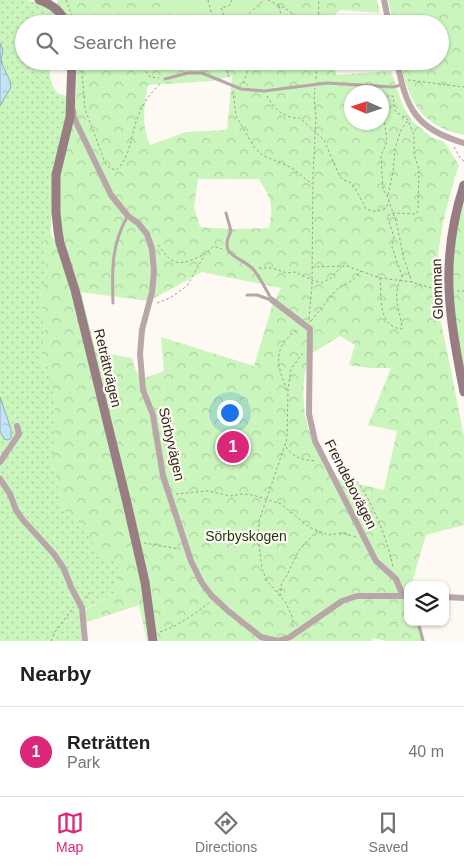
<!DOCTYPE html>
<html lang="en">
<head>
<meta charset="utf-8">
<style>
	:root { --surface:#fff; --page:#f6f6f6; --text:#202124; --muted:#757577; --line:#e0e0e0; --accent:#db2777 }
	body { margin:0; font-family:Helvetica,sans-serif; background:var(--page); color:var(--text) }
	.controls { position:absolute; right:15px; bottom:15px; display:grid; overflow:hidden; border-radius:10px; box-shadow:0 1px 4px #0004 }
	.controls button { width:45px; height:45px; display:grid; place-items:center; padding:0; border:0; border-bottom:1px solid var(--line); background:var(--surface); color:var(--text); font:25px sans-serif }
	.compass { position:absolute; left:344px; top:85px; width:45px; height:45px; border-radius:50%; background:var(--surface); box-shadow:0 1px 4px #0004; rotate:273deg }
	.you { position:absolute; left:229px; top:412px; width:18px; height:18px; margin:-12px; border:4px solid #fff; border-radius:50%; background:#1a73e8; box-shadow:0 0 0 8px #1a73e833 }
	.badge { display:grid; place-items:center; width:32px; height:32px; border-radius:50%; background:var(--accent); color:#fff; font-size:16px; font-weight:700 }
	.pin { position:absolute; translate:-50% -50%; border:2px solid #fff; box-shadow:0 1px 5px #0006 }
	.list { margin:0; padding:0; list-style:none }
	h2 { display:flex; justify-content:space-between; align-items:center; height:65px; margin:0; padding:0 20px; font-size:21px }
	h2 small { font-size:16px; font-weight:400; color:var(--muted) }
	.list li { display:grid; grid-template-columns:32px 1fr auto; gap:15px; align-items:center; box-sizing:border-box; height:90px; padding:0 20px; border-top:1px solid var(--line) }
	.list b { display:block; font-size:19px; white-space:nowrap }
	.list p { margin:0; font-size:16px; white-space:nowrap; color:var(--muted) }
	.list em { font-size:16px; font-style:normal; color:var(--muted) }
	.icon { flex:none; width:28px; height:28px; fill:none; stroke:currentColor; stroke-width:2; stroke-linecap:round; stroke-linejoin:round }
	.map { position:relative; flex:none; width:464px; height:641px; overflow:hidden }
	.search { position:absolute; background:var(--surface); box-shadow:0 1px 4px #0004; left:15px; right:15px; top:15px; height:55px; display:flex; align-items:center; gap:12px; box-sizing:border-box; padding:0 18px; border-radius:28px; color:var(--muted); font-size:19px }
	.sheet { height:155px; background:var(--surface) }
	nav { display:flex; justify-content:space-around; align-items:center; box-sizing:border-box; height:70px; border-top:1px solid var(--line); background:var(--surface); font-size:14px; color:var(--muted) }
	nav a { display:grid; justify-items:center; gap:2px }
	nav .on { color:var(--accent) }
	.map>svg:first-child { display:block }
</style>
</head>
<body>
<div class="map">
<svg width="464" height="641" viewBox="0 0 464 641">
	<defs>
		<pattern id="green-dots" width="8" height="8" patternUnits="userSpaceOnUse" patternTransform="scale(1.25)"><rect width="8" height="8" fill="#caf5bc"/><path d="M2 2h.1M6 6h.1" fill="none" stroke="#aed2a1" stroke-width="1.8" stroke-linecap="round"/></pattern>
		<pattern id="forest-crowns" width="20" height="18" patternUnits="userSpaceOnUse" patternTransform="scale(1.25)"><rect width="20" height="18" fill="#caf5bc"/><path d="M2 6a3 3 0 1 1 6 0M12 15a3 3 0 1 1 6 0" fill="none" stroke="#aed2a1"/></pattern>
		<pattern id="water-ripples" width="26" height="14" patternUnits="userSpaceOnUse" patternTransform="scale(1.25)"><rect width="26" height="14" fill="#c1e3f6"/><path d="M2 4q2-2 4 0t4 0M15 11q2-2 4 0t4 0" fill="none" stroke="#a6c3d2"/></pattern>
	</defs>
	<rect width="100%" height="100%" fill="#fff9f3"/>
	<path fill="url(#green-dots)" d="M 0,0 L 26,0 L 44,5 L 61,18 L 58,24 L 24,24 L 24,61 L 54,61 C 45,72 51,84 58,94 L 69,96 L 68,116 L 53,174 L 51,227 L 50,233 L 45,235 L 43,248 L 46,257 L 48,277 L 41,290 L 42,301 L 41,311 L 45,333 L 40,362 L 51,369 L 52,375 L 55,409 L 54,422 L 58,447 L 49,462 C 59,475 59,495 62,510 L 81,524 L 102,556 L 119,563 L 117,593 L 80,611 L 82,641 L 0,641 L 0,431 L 4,439 L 11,428 L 0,397 Z"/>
	<path fill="url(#forest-crowns)" fill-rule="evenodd" d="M 58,0 L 377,0 L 380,13 L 340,10 L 330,19 L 331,24 L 68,24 L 57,3 Z
		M 388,0 L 464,0 L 464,135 C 421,126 409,102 400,61 L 440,61 L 440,24 L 393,24 Z
		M 77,61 L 334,61 L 336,75 L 391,71 L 403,106 L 412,121 L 431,137 L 444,142 L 459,165 C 445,208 435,251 436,297 L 464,436 L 464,525 L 426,535 L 413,579 L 413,585 L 408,585 L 408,622 L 420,622 L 425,641 L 386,641 L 373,638 L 372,641 L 158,641 L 145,566 L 66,251 L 56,197 L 58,175 L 76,96 ZM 232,76 L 227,130 L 186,132 L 150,145 C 141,123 144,108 148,85 L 212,81 ZM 352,92 L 382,92 L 382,122 L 352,122 ZM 198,179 L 259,179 C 271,200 274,203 269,228 L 231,229 L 200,227 L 194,207 ZM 202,272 L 281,288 L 272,306 L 254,366 L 161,337 L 164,371 L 141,379 L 135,369 L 132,358 L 96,352 L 81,292 L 149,301 ZM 340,336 L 355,345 L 349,365 L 370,368 L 391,368 L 368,425 L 397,431 L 384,490 L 333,478 C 306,439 296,401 309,355 Z
		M 464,203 L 464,375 C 460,348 453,319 451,291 C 450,261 455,231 464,203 Z
		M 50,233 L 58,245 L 69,282 L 140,568 L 151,641 L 147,641 L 139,605 L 84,623 L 84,610 L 117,593 L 119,563 L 101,556 L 81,524 L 62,510 C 59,495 59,475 49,462 L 57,447 L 54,422 L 55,409 L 51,369 L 40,362 L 45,333 L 41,311 L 42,301 L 41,289 L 48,277 L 46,257 L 43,248 L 45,235 Z"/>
	<path fill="#caf5bc" d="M 168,0 L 263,0 L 237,24 L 181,24 Z"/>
	<path fill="url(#water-ripples)" stroke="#95aab4" d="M 0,43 L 3,50 L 1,59 L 2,64 L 10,81 L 11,87 L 0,106 Z
		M 0,397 L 11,429 L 11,438 L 8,440 L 4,439 L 0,431 Z"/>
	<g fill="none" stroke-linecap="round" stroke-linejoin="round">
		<path stroke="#a39b93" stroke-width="1" stroke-dasharray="2.5 2.5" stroke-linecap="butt" d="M 66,0 L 73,18
			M 208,0 L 214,24
			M 232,0 L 229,6 L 221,8 L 226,21 L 230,23 L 244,18 L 264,0
			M 268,0 L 288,10 L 304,24
			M 279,6 L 283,24
			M 318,24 L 319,0
			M 81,61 L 85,109 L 106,165 L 110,168 L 116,170 C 130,159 131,135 137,119 C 142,105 150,93 161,83
			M 135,61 L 139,63 L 150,77 L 159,78
			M 223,61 L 230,80
			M 83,65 L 93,66 L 110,62 L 132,61
			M 192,68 L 196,61
			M 316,79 L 317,61
			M 408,80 L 464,87
			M 243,83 L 248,70 L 265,65 L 273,65 L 284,61
			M 233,91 L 236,116 L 254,147 L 262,155 L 292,168 L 312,184
			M 267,96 C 274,109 285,119 300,118 L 324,140 L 338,173 L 343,180 L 350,182 L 355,188 L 366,209 C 374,212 378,212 386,208 L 389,201
			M 382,106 L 384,106 L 385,109 L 383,110 L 387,141 L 381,156 L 383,190 L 387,195 L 397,225 L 404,259 L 412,282
			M 454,147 L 460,158 L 464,161
			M 388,195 L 393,173 L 395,148 L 401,130 L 408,120
			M 158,245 C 162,249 164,254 169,258 C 179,268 194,259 205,254
			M 312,267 L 347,266 L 380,278 L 412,282 L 442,291
			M 259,268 L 272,268 L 287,273 L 295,272 L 312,280 L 321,283 L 331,278 L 341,267
			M 380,278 C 382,296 377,327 402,329 C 400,307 391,298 402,276 L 392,247 L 394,237 L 387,216 L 393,213 L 416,214 L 418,210 L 419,169 L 414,154 L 414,135 L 408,120 L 395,111 L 393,96 L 386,96 L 383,93
			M 457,291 L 464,291
			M 157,303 L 170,298 L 187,286 L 205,254 L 214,246 L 222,249
			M 309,319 L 312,285 L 313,175 L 316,117 L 314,96 L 315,88
			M 311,321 L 337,289 L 353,280 L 361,271
			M 287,390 C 276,364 272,346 299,329
			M 286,447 C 295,459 304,460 317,461
			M 333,464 C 343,468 352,475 358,483 C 372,501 390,546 393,568
			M 176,494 L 208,491 L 231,496 L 241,494 L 253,495 L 281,504 L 309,527 L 328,535 L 342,533 L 357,537
			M 144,543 L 180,549
			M 280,596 L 282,582 L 286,577 L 299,550 L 317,531
			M 85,598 L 91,591
			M 293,627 L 293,619 L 286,603 L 267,581 L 262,569 L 258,537 L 259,521 L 287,439 L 288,390 L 291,369 L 303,353
			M 160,632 C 178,626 195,614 210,602
			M 51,641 L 55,632 L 74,607"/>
		<path stroke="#b9a6a9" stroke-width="3" d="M 165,79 L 188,73 L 202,73 L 241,89 L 264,91 L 327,83 L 393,87 L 401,85
			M 226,213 L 231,231 C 218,257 239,255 253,269 C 260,277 266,290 272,300
			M 247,295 L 257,295 L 271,300
			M 113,303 C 112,271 111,246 127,217
			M 418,622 L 423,641"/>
		<path stroke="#b9a6a9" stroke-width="6" d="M 384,0 L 389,24
			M 397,61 C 406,108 415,129 464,143
			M 73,110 L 74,118 L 111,195 L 128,216 L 138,223 L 147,234 L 152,249 L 154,272 L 152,292 L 142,330 L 140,354 L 143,390 L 153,415 L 163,476 L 191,561 L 202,583 L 211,595 L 227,610 L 261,637 L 278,641 L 290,637 L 342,601 L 357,596 L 403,596 L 396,579 L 376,561 L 315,441 L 309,414 L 310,329 L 272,300
			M 0,462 L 19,434 L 17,426
			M 0,479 L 10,494 L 16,510 L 23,520 L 54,554 L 64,569 L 71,587 L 82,608 L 85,641
			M 445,597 L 464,598"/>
		<path stroke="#987d83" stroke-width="9" d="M 39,0 C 52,4 61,11 67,24
			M 72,61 L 70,117 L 56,175 L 56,213 L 58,231 L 60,243 L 75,290 L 127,503 L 145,582 L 153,641
			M 464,185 C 439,262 449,315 464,392"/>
	</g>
	<g text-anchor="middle" stroke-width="4.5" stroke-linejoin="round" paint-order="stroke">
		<g font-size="14" fill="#2f251a" stroke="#fff9f3">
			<text transform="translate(437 289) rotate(-92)" y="5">Glomman</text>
			<text transform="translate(108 368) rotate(77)" y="5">Reträttvägen</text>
			<text transform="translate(172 444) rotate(77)" y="5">Sörbyvägen</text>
			<text transform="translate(351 484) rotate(63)" y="5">Frendebovägen</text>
		</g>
		<g font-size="14" fill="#183b0a" stroke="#fff9f3">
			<text x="246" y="541">Sörbyskogen</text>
		</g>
	</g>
</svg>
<div class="controls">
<button><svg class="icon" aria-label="layers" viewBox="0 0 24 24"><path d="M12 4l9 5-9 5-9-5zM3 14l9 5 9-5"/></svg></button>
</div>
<svg class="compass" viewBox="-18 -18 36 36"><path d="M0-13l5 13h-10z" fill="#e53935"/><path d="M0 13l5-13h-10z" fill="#757577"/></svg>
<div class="you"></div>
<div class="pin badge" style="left:233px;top:447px">1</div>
<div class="search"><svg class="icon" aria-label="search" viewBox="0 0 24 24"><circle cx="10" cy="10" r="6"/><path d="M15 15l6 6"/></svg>Search here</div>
</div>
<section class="sheet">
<h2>Nearby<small></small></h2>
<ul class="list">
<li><span class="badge">1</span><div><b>Reträtten</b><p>Park</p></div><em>40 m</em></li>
</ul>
</section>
<nav>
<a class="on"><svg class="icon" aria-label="map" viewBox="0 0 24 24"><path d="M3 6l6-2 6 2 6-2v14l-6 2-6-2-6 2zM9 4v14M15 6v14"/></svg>Map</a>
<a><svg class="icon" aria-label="directions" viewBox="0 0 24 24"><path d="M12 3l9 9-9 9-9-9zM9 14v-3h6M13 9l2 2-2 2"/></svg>Directions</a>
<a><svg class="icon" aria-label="saved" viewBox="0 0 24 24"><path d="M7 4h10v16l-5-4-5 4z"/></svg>Saved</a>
</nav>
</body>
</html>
